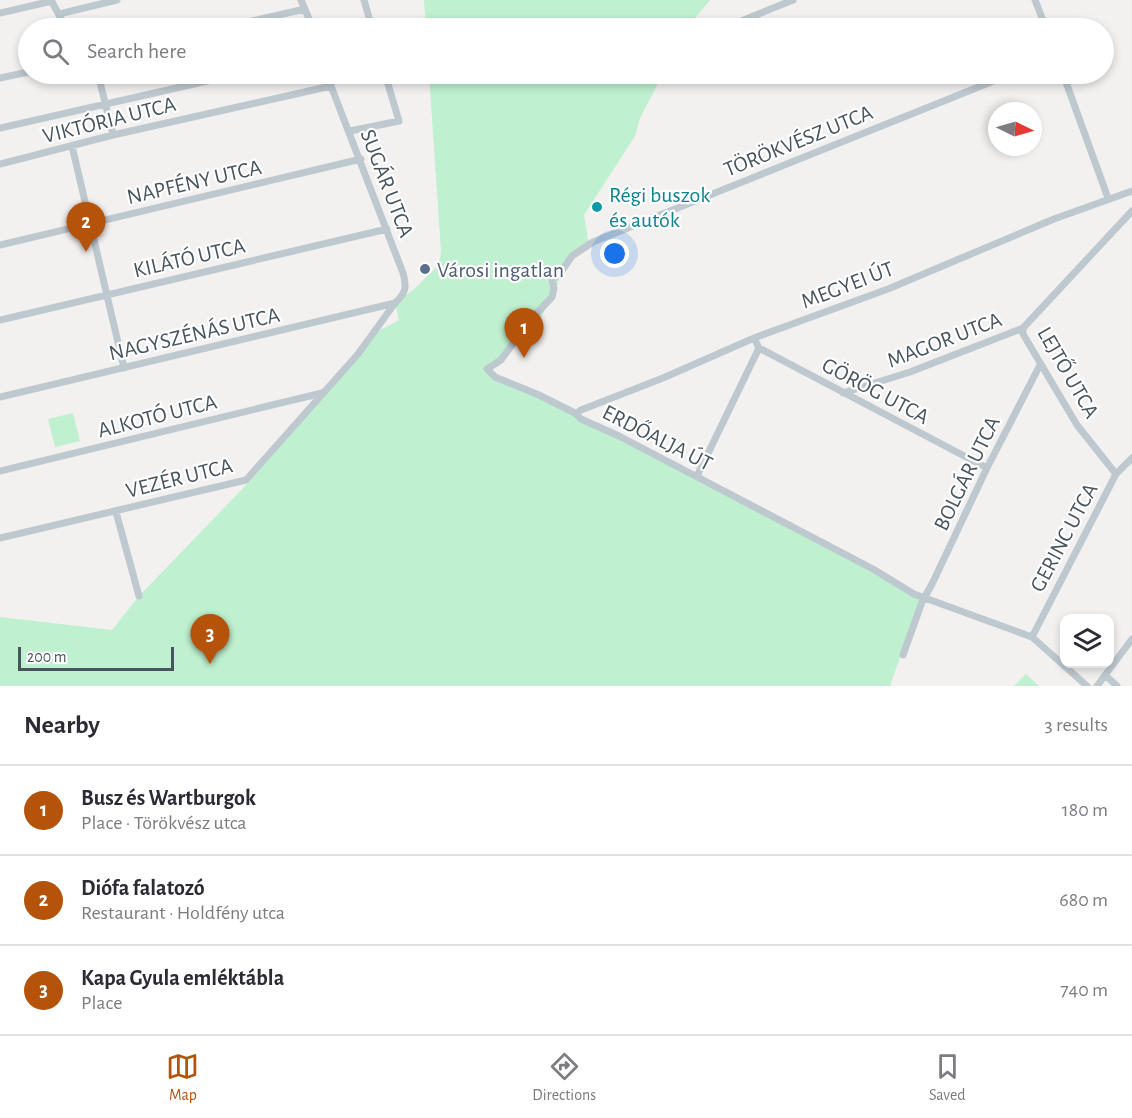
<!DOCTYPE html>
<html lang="en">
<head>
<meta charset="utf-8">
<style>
	:root { --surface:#fff; --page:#f2f2f3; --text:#2b2b33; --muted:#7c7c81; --line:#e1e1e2; --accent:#b45309 }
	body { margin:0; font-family:"Alegreya Sans",sans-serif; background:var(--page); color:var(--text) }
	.controls { position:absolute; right:18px; bottom:18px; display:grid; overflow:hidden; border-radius:12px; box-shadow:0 3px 9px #0003 }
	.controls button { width:54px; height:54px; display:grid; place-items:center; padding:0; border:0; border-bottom:2px solid var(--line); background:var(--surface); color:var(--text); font:30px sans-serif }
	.compass { position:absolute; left:988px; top:102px; width:54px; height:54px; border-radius:50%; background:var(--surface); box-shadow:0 3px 9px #0003; rotate:95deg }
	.scale { position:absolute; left:18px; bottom:15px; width:156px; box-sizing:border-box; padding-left:6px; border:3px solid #48555e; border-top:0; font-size:16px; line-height:21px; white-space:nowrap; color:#48555e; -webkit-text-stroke:4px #fff; paint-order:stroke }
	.you { position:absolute; left:615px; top:254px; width:21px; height:21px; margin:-15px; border:4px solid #fff; border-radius:50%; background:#1a73e8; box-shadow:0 0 0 9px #1a73e833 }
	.badge { display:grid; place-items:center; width:39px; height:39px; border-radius:50%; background:var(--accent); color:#fff; font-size:20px; font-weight:700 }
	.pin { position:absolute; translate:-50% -50px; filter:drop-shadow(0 2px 3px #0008) }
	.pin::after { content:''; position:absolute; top:32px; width:21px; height:18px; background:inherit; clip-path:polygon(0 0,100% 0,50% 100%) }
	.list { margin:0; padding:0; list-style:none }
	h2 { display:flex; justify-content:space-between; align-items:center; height:78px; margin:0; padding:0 24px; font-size:26px }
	h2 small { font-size:20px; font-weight:400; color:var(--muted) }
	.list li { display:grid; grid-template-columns:39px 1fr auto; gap:18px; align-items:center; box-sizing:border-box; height:90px; padding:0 24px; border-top:2px solid var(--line) }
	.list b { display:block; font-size:22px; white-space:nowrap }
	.list p { margin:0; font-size:20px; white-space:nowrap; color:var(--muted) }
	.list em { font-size:20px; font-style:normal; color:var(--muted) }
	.icon { flex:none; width:33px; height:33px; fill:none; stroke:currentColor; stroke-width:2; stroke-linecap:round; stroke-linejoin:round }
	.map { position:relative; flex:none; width:1132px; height:686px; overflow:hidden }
	.search { position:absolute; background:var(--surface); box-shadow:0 3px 9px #0003; left:18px; right:18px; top:18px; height:66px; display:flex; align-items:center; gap:15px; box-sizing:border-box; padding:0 21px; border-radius:33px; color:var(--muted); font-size:22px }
	.sheet { height:348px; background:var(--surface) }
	nav { display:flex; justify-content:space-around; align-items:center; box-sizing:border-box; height:84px; border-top:2px solid var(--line); background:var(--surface); font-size:16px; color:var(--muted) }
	nav a { display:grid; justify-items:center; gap:3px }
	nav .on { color:var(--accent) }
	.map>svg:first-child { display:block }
</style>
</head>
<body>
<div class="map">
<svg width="1132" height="686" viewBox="0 0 1132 686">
	<rect width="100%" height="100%" fill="#f3f0f0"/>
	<path fill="#bff0cf" d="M 424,0 L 710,0 L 687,28 L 426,28 Z
		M 429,74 L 663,74 L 640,118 L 635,136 L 584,215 L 589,246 L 565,266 L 549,303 L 537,324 L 515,347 L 488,368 L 508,381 L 921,597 L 890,686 L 0,686 L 0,617 L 112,630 L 139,596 L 249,482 L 322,399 L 380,330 L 399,320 L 395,303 L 413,290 L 439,265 L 441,251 Z
		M 73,413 L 80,441 L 55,447 L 48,419 Z
		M 1026,674 L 1039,686 L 1014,686 Z"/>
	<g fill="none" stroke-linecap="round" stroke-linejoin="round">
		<path stroke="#bec8cf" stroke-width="7" d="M 51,0 L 66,28
			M 301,0 L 313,28
			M 364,0 L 372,28
			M 1035,0 L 1046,28
			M 0,13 L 52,1
			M 59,14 L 117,0
			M 221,28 L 305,9
			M 724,28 L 793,0
			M 98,74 L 113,135
			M 1011,74 L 593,242 L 572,256 L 561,272 L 552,280 L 554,288 L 552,297 L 534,316 L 527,331 L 512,345 L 501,360 L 487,369 L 495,377 L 539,395 L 575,413 L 581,419 L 619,436 L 873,569 L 914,594 L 1032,637 L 1087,686
			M 1063,74 L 1108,198
			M 0,78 L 28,72
			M 0,128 L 238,74
			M 350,131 L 399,121 L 385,74
			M 72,146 L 124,368
			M 0,164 L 113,135 L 331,86
			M 0,245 L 361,159
			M 0,320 L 387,229
			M 754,338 L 759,348 L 987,468
			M 843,393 L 910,372 L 1023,328
			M 0,397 L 395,303
			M 576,414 L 581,410 L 663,378 L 754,338 L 888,289 L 1054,219 L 1132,191
			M 0,471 L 322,393
			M 1116,474 L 1077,425 L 1023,334 L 1023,328 L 1132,211
			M 697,476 L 759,348
			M 116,512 L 139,596
			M 0,538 L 246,480 L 358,354 L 395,303 C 406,293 407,287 403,273 L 331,86 L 330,74
			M 1032,637 L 1116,474 L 1132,458
			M 903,655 L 922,602 L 932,584 L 987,468 L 1040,365
			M 1105,675 L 1117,686
			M 1097,686 L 1132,639"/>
	</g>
	<circle fill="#0f9aa8" stroke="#fff" stroke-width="2" cx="597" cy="207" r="6"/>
	<circle fill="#5c6f8a" stroke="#fff" stroke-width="2" cx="425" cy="269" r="6"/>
	<g text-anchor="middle" stroke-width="4.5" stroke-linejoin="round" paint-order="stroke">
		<g font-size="22" fill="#48555e" stroke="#fff">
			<text transform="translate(109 119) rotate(-14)" y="8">VIKTÓRIA UTCA</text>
			<text transform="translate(798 140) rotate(-22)" y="8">TÖRÖKVÉSZ UTCA</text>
			<text transform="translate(194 181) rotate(-13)" y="8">NAPFÉNY UTCA</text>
			<text transform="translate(388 183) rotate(69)" y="8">SUGÁR UTCA</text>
			<text transform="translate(189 257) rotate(-13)" y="8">KILÁTÓ UTCA</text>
			<text transform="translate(847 284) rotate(-21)" y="8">MEGYEI ÚT</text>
			<text transform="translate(194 333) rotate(-13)" y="8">NAGYSZÉNÁS UTCA</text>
			<text transform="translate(944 339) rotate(-21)" y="8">MAGOR UTCA</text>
			<text transform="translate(1069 372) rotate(60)" y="8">LEJTŐ UTCA</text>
			<text transform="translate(876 390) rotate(28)" y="8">GÖRÖG UTCA</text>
			<text transform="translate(157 415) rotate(-14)" y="8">ALKOTÓ UTCA</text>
			<text transform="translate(658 437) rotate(27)" y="8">ERDŐALJA ÚT</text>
			<text transform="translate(966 473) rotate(-64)" y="8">BOLGÁR UTCA</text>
			<text transform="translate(179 477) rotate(-14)" y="8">VEZÉR UTCA</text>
			<text transform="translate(1063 537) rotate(-62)" y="8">GERINC UTCA</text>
		</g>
		<g font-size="22" fill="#0d838f" stroke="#fff" text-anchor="start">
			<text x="609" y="202">Régi buszok<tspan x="609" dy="25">és autók</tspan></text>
		</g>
		<g font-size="22" fill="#4e5e75" stroke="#fff" text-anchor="start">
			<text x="437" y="277">Városi ingatlan</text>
		</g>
	</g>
</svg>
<div class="controls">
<button><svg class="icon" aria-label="layers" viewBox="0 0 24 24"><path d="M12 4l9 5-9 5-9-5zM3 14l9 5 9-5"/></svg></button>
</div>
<svg class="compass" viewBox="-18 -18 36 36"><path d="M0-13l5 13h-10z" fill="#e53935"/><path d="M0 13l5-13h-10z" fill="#7c7c81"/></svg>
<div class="scale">200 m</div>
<div class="you"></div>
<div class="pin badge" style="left:524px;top:358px">1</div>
<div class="pin badge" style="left:86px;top:252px">2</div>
<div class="pin badge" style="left:210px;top:664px">3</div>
<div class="search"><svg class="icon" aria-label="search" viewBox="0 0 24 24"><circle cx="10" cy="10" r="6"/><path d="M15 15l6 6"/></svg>Search here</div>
</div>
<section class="sheet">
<h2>Nearby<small>3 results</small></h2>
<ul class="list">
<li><span class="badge">1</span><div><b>Busz és Wartburgok</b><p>Place · Törökvész utca</p></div><em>180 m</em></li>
<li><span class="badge">2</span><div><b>Diófa falatozó</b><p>Restaurant · Holdfény utca</p></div><em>680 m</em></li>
<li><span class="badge">3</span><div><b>Kapa Gyula emléktábla</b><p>Place</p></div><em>740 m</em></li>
</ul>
</section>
<nav>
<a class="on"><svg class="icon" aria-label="map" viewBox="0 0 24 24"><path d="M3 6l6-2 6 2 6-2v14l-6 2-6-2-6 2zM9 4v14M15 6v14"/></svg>Map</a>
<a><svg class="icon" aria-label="directions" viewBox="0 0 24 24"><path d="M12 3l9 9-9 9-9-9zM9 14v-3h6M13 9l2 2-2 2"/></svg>Directions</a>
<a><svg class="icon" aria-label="saved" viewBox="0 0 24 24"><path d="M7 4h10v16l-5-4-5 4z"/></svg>Saved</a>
</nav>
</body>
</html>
